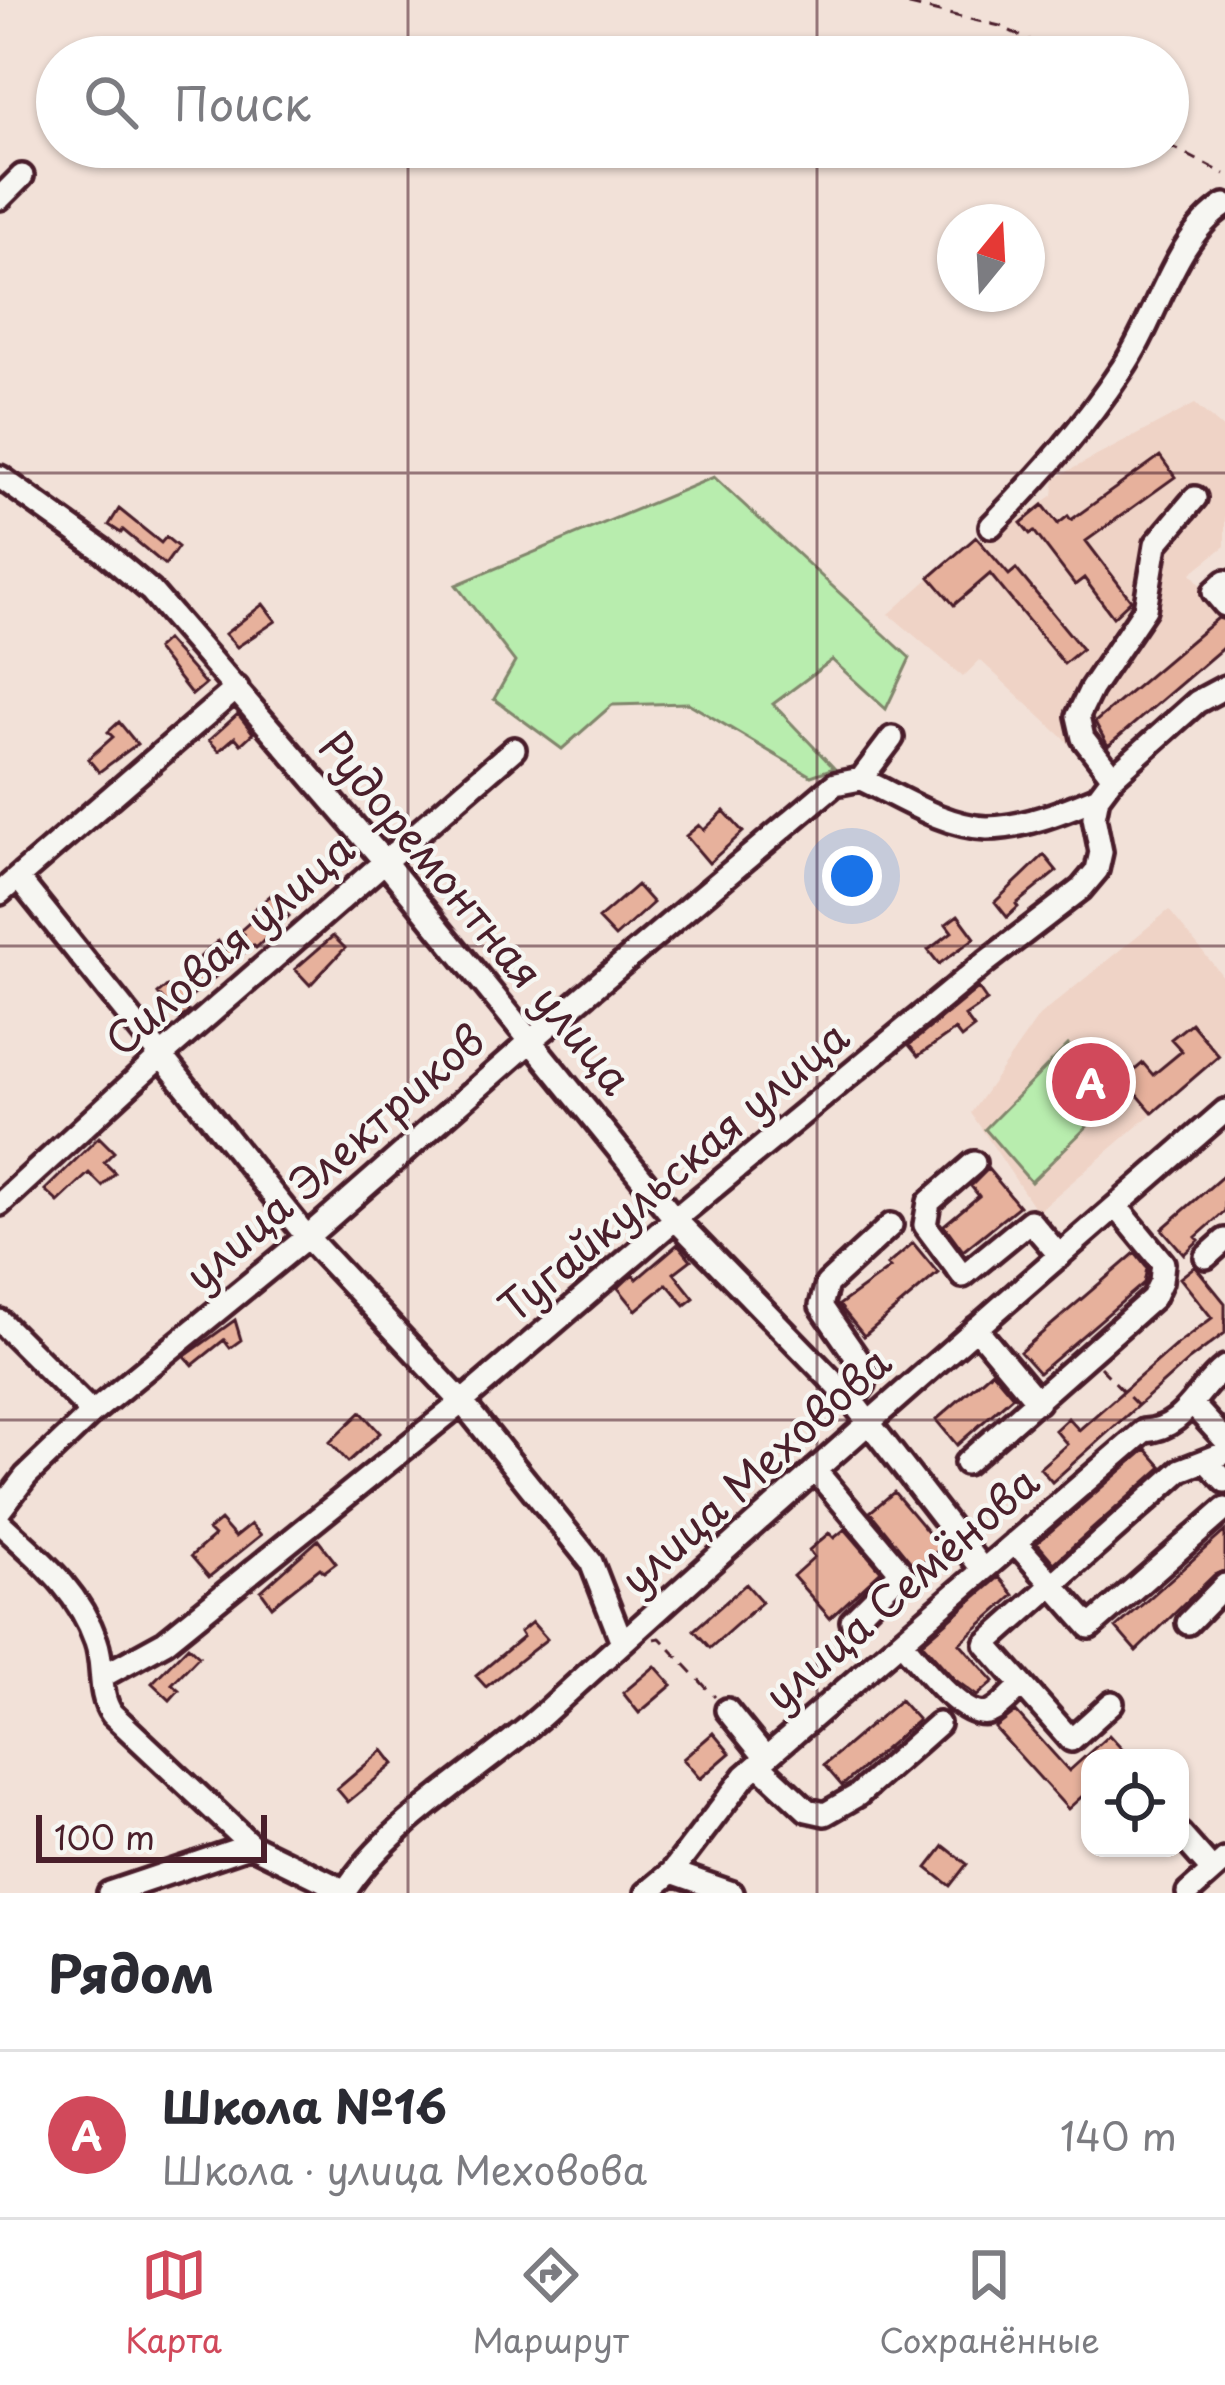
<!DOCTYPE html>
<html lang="ru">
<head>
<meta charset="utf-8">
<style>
	:root { --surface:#fff; --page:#f7f7f7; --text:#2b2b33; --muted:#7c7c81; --line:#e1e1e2; --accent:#d1495b }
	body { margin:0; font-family:"Playpen Sans",sans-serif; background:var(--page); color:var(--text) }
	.controls { position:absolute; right:36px; bottom:36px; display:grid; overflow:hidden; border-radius:24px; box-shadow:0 3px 9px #0004 }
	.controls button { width:108px; height:108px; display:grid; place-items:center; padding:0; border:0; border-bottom:3px solid var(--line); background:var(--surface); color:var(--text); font:60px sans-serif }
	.compass { position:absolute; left:937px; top:204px; width:108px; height:108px; border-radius:50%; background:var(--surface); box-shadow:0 3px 9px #0004; rotate:18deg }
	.scale { position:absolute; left:36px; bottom:30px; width:231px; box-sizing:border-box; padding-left:12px; border:6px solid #4a1f2b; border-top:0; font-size:33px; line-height:42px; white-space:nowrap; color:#4a1f2b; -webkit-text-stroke:9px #f6f6f2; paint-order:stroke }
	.you { position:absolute; left:852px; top:876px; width:42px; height:42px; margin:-30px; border:9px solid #fff; border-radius:50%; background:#1a73e8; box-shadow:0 0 0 18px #1a73e833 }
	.badge { display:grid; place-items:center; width:78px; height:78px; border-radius:50%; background:var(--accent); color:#fff; font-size:39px; font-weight:700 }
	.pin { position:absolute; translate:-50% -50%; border:6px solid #fff; box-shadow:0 3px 12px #0006 }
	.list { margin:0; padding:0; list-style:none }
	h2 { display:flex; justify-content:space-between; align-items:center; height:156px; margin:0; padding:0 48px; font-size:51px }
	h2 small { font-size:39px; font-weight:400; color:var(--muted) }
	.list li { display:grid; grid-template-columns:78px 1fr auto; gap:36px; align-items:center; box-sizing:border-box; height:168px; padding:0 48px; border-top:3px solid var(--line) }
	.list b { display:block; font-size:45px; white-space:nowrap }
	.list p { margin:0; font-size:39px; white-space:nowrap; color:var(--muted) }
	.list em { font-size:39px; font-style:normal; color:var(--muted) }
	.icon { flex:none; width:66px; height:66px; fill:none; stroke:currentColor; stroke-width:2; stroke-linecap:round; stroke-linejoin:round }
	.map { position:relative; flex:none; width:1225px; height:1893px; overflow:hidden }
	.search { position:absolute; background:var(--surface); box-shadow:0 3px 9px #0004; left:36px; right:36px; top:36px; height:132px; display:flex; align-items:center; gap:30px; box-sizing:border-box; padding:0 42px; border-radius:66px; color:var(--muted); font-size:45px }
	.sheet { height:324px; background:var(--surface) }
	nav { display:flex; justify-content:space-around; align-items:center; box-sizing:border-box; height:168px; border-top:3px solid var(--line); background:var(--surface); font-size:33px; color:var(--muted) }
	nav a { display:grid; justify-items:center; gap:6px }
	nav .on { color:var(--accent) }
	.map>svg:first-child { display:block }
</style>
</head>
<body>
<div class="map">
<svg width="1225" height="1893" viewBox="0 0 1225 1893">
	<rect width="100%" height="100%" fill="#f2e1d8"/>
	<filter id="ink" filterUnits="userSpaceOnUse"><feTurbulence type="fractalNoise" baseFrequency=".00833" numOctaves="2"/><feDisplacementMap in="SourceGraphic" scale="24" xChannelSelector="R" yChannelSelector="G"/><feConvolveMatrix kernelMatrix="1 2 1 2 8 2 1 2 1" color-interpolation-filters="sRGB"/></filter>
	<g filter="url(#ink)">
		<path fill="#efd3c6" d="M 1195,404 L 1225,430 L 1225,546 L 1191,573 L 1225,615 L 1225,646 L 1088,761 L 980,660 L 963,677 L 889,614 L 976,537 L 991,540 L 1053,495 L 1055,478 Z
			M 1169,910 L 1225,979 L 1225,1051 L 1037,1212 L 971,1113 L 1039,1016 Z"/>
		<path fill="#b8edae" stroke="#81866c" stroke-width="3" d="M 714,477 L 910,658 L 886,709 L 832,660 L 773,704 L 834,768 L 811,776 L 688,703 L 612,705 L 562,749 L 494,699 L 515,662 L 456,585 Z
			M 1068,1045 L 1113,1101 L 1031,1182 L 985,1129 Z"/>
		<path fill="#e7b19c" stroke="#4a1f2b" stroke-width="3" d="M 1160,456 L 1175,477 L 1086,541 L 1131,600 L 1113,617 L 1084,578 L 1075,585 L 1034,531 L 1030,534 L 1021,523 L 1043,505 L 1058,524 L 1068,516 L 1071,520 Z
			M 119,509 L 161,543 L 166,537 L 178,547 L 165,565 L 123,530 L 121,533 L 109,525 Z
			M 976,537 L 1009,575 L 1016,569 L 1082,649 L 1064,664 L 990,574 L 954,605 L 930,577 Z
			M 263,604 L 276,621 L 237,647 L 225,634 Z
			M 1218,618 L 1225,620 L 1225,646 L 1108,746 L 1095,722 Z
			M 166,640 L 205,684 L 192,695 L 156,649 Z
			M 238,714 L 253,733 L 241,744 L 235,737 L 219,751 L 209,740 Z
			M 119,722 L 137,744 L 99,772 L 88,759 L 113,737 L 108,732 Z
			M 724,811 L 743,832 L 709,863 L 686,836 L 699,825 L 704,830 Z
			M 1044,855 L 1057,871 L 1016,904 L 1018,907 L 1007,917 L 995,902 Z
			M 637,885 L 653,903 L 615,937 L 598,919 Z
			M 271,895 L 289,916 L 256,948 L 253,945 L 183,1004 L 189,1012 L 180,1019 L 158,994 L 167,986 L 172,991 L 206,963 L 200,957 L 218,941 L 225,950 L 244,934 L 240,931 L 258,915 L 253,910 Z
			M 958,915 L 975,938 L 939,964 L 928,950 L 952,932 L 946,924 Z
			M 333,936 L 345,948 L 310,985 L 295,969 Z
			M 978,988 L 987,1001 L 965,1016 L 974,1028 L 961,1038 L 955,1030 L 918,1056 L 909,1045 Z
			M 1191,1023 L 1219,1056 L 1153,1113 L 1124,1079 L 1143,1063 L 1153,1075 L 1182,1051 L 1171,1039 Z
			M 99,1137 L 114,1152 L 104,1162 L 115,1173 L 102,1186 L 89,1173 L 58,1202 L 45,1190 Z
			M 988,1169 L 1019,1206 L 963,1251 L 944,1225 L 979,1196 L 971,1186 Z
			M 1225,1174 L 1225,1211 L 1196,1237 L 1199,1240 L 1184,1254 L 1162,1229 Z
			M 913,1243 L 938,1273 L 864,1336 L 839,1305 L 890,1268 L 887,1265 Z
			M 678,1244 L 691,1260 L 674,1273 L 694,1298 L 685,1305 L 667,1284 L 636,1310 L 618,1288 L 633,1274 L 637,1279 Z
			M 1135,1253 L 1147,1268 L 1144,1283 L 1039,1373 L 1020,1352 Z
			M 1195,1266 L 1225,1303 L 1225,1333 L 1189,1360 L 1052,1482 L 1040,1468 L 1067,1444 L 1055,1430 L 1068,1418 L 1079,1430 L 1176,1345 L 1212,1318 L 1180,1278 Z
			M 235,1320 L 241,1340 L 230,1348 L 224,1340 L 193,1365 L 185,1356 Z
			M 992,1371 L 1013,1396 L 957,1445 L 936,1420 Z
			M 361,1412 L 380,1433 L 348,1462 L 330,1442 Z
			M 1146,1449 L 1162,1467 L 1054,1563 L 1037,1543 Z
			M 894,1492 L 941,1548 L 916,1569 L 870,1512 Z
			M 220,1520 L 235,1537 L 251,1524 L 261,1535 L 209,1577 L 191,1556 L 214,1536 L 208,1530 Z
			M 845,1529 L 881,1571 L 830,1618 L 793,1576 L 814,1557 L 809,1550 L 829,1533 L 834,1538 Z
			M 1225,1531 L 1225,1570 L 1214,1575 L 1136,1651 L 1116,1628 Z
			M 318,1540 L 336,1563 L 324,1572 L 320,1568 L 272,1606 L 261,1591 Z
			M 999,1577 L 1014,1595 L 960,1643 L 994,1681 L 977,1696 L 954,1679 L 922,1643 Z
			M 746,1584 L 762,1602 L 710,1648 L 694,1630 Z
			M 532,1622 L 547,1639 L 486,1687 L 476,1676 L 523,1637 L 520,1632 Z
			M 188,1646 L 199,1656 L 172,1684 L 179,1690 L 170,1700 L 152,1683 Z
			M 655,1666 L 672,1685 L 639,1713 L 623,1693 Z
			M 900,1700 L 918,1720 L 842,1786 L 824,1765 Z
			M 1016,1712 L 1069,1771 L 1109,1735 L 1130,1758 L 1090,1758 L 1090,1789 L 1068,1809 L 995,1728 Z
			M 713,1733 L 730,1753 L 700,1779 L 683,1759 Z
			M 383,1750 L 394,1764 L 348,1802 L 337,1789 Z
			M 944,1846 L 967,1864 L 950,1886 L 927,1868 Z"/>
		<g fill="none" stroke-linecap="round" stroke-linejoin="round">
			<defs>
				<path id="minor" d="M 0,198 L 22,176
					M 0,477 L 102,550 L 151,591 L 385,862 L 675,1219 L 852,1401 L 983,1570
					M 991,526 C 1040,476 1083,428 1122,369 C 1156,321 1174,237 1225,205
					M 1225,582 L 1214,592 L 1225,605
					M 1113,777 L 1083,738 L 1078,716 L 1091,689 L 1145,609 L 1156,544 L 1195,498
					M 861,779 C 898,796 945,827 987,828 C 1024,828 1064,811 1098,797
					M 18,878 L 307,1237 L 462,1402 L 591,1562 L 622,1642
					M 0,893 L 237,688
					M 974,1163 L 929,1202 L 925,1225 L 963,1276 L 1030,1221 L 1060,1256
					M 0,1204 L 160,1057 L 514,749
					M 1206,1257 L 1225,1240
					M 0,1321 L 92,1413
					M 976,1328 L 1038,1402
					M 852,1401 L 864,1384 L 866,1371 L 821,1306 L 827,1284 L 891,1225
					M 1193,1405 L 1225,1440
					M 966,1463 L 1153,1298 L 1161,1281 L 1163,1263 L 1116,1206
					M 1208,1463 L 1225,1481
					M 815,1470 L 901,1572 L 852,1621
					M 0,1510 L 26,1476 L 92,1413 L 307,1237 L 533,1039 L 835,784 L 861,779 L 892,738
					M 0,1523 C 39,1559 78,1589 96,1641 C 105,1665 97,1693 112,1714 L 251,1845 L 345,1891
					M 1015,1542 L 1090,1627 L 1225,1509
					M 1188,1623 L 1225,1585
					M 901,1641 C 918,1660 964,1724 991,1712 C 1002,1707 1013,1693 1022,1685
					M 103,1676 L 165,1642 L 462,1402 L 675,1219 L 986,962 L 1081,889 L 1097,870 L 1101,852 L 1094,817 L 1098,797 L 1113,777 L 1197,702 L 1225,687
					M 1112,1703 L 1071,1740 L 986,1644 L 1181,1470 L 1225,1453
					M 727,1710 L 766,1758
					M 759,1765 L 807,1810 L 825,1814 L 858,1795 L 938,1724
					M 1180,1834 L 1212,1870
					M 672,1872 L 732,1893
					M 109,1893 L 251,1845
					M 344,1893 C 390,1820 482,1770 546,1712 C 769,1508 997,1310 1225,1111
					M 647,1893 L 672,1872 L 745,1776 L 1144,1431 C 1185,1429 1196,1389 1225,1367
					M 1188,1893 L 1225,1860"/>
			</defs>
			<use href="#minor" stroke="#4a1f2b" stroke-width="30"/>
			<path stroke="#4a1f2b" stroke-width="3" stroke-dasharray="12 9" stroke-linecap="butt" d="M 888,0 L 1000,26 L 1064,57
				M 1168,145 L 1225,174
				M 1100,1367 L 1144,1412
				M 654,1639 L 660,1638 L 715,1697"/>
			<use href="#minor" stroke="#f6f6f2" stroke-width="21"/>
		</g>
	</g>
	<path fill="none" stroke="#4a1f2b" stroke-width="3" stroke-opacity="0.55" d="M 408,0 L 408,57M 817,0 L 817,57M 408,147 L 408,1893M 817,147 L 817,1893M 0,473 L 1225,473M 0,946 L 1225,946M 0,1420 L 1225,1420"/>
	<g text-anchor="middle" stroke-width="9" stroke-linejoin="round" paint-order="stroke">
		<g font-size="42" fill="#4a1f2b" stroke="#f6f6f2">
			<text transform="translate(475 913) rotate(50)" y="15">Рудоремонтная улица</text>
			<text transform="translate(230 945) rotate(-41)" y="15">Силовая улица</text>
			<text transform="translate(335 1158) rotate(-41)" y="15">улица Электриков</text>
			<text transform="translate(674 1172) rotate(-40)" y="15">Тугайкульская улица</text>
			<text transform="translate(756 1471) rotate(-42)" y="15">улица Меховова</text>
			<text transform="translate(902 1589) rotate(-41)" y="15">улица Семёнова</text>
		</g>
	</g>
</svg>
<div class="controls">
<button><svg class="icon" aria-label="locate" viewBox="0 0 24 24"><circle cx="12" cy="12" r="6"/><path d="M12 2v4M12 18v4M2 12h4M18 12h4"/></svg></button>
</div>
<svg class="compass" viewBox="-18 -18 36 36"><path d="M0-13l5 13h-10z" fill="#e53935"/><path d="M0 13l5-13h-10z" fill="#7c7c81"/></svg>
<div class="scale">100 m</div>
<div class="you"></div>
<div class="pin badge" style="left:1091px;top:1082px">A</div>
<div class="search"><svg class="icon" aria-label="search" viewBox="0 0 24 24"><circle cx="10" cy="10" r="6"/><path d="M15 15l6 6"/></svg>Поиск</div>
</div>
<section class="sheet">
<h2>Рядом<small></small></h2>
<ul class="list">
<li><span class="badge">A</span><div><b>Школа №16</b><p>Школа · улица Меховова</p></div><em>140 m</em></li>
</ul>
</section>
<nav>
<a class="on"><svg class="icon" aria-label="map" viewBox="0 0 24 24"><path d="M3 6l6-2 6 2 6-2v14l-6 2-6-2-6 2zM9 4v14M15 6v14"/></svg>Карта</a>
<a><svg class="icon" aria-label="directions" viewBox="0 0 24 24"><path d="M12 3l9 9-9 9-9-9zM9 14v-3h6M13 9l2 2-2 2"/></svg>Маршрут</a>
<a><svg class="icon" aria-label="saved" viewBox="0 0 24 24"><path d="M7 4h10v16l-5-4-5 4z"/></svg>Сохранённые</a>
</nav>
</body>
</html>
